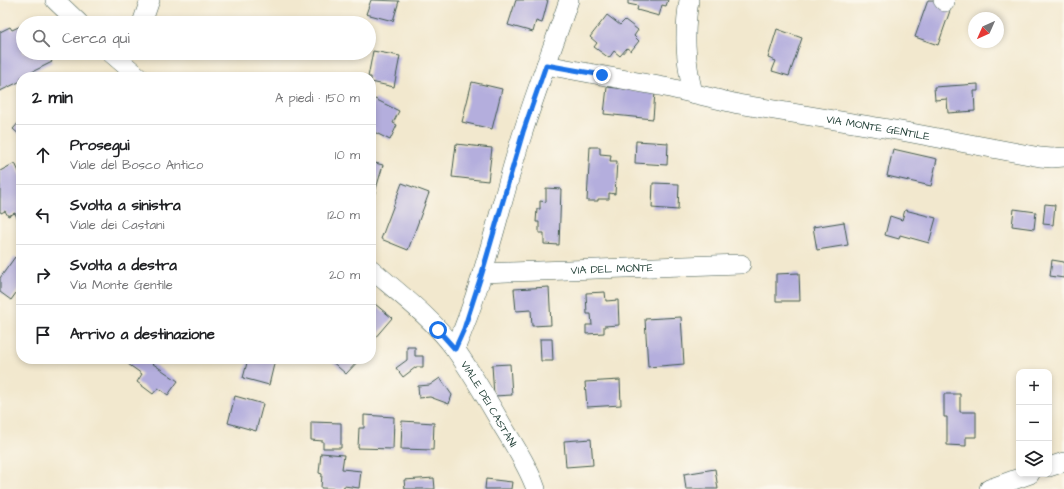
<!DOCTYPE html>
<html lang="it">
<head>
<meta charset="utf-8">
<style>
	:root { --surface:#fff; --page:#f6f6f6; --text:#202124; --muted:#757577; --line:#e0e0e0 }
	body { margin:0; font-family:"Architects Daughter",sans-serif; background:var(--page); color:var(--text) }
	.controls { position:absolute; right:12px; bottom:12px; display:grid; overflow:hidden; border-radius:8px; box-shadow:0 2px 6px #0003 }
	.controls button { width:36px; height:36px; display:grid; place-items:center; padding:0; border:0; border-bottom:1px solid var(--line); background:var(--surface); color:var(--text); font:20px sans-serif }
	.compass { position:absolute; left:968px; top:12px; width:36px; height:36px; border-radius:50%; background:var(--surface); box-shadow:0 2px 6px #0003; rotate:225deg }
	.stop { position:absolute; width:12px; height:12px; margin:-9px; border:3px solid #1a73e8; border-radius:50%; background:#fff }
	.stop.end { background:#1a73e8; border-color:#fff; box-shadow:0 1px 4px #0008 }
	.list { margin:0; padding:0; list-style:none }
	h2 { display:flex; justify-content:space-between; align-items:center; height:52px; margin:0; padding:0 16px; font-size:17px }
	h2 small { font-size:13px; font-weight:400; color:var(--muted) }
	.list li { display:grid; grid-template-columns:26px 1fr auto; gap:12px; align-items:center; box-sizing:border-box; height:60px; padding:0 16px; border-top:1px solid var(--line) }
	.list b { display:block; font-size:15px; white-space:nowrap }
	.list p { margin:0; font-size:13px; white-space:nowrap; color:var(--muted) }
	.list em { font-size:13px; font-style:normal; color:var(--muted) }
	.icon { flex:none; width:22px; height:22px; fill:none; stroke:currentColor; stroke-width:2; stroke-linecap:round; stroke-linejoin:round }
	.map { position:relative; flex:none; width:1064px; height:489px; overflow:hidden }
	.search { position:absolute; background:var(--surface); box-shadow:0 2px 6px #0003; left:16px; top:16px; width:360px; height:44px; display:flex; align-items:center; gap:10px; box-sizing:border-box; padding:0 14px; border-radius:22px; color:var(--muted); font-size:15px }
	.panel { position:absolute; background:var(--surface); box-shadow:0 2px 6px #0003; left:16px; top:72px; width:360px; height:292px; border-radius:16px }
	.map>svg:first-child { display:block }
</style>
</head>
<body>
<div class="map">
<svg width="1064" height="489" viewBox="0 0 1064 489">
	<rect width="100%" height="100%" fill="#fbf7ec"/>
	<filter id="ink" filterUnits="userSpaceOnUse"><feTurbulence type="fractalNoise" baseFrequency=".025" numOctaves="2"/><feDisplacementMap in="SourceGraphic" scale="8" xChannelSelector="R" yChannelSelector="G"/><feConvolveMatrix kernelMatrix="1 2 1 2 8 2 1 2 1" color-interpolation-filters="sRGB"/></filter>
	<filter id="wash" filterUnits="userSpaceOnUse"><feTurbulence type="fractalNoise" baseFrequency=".012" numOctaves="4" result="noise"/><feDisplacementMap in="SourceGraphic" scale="16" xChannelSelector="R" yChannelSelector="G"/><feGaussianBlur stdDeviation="0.9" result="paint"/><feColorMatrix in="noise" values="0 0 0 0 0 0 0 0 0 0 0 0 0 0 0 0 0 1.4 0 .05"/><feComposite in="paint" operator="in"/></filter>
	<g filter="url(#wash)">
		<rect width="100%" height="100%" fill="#f2e8ce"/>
		<g id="blocks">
			<path fill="#b4aedd" d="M 371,0 L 399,1 L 393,21 L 366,14 Z
				M 516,0 L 548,0 L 542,23 L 536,21 L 533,32 L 508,25 Z
				M 628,0 L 668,0 L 666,6 L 662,5 L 659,16 L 637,10 L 638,6 L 628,4 Z
				M 928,0 L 936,0 L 952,5 L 938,45 L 915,37 Z
				M 607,15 L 620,25 L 625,20 L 638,30 L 634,36 L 639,41 L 631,51 L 627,48 L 620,56 L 614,51 L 609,58 L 594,47 L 597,43 L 590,37 Z
				M 23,25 L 23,53 L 47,53 L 52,62 L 32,72 L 34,75 L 29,77 L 21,77 L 21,81 L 0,91 L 0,32 L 10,27 L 12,30 Z
				M 777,29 L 802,38 L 789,76 L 772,71 L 776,61 L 768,58 Z
				M 373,51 L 400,56 L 394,87 L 371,82 L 371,77 L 368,77 Z
				M 472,82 L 502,89 L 492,129 L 462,122 Z
				M 978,84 L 978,91 L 974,91 L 975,111 L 948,113 L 947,99 L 935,100 L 934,87 Z
				M 607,87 L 655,92 L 653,119 L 604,114 Z
				M 375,99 L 399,111 L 393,123 L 397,125 L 390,140 L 374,132 L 371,137 L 371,103 L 372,104 Z
				M 21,120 L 21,136 L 13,129 Z
				M 636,141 L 668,143 L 667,165 L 635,163 Z
				M 456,144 L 492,148 L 488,181 L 452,177 Z
				M 590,147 L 600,147 L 600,154 L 611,155 L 610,161 L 617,161 L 615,194 L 609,193 L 609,199 L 598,199 L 598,201 L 587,201 Z
				M 893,149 L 937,159 L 931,186 L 887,176 Z
				M 371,162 L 383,165 L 371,206 Z
				M 15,163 L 21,176 L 21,218 L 18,220 L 15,213 L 8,216 L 5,211 L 1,213 L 0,211 L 0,171 Z
				M 402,183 L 429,193 L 408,250 L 381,239 Z
				M 653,183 L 679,184 L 678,210 L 652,208 Z
				M 546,188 L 561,189 L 559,245 L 544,244 L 544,233 L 539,233 L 539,222 L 536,222 L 537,209 L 540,209 L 540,201 L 546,202 Z
				M 1045,204 L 1055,205 L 1053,225 L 1043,224 Z
				M 1014,209 L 1036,212 L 1034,229 L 1012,226 Z
				M 905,210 L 936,218 L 929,243 L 900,235 L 899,239 L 885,235 L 890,216 L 902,220 Z
				M 844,222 L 848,245 L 817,250 L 813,227 Z
				M 15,257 L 21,261 L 21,286 L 11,300 L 0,292 L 0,278 Z
				M 1052,260 L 1064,262 L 1064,278 L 1050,276 Z
				M 799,273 L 800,301 L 776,301 L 776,274 Z
				M 549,287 L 551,325 L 532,326 L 531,310 L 516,311 L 514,289 Z
				M 605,292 L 606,301 L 618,300 L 619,325 L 604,326 L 604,333 L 586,334 L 586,325 L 592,325 L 591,314 L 587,314 L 586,293 Z
				M 375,304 L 392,318 L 374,339 L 371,337 L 371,309 Z
				M 681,317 L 684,364 L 648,367 L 645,319 Z
				M 540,339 L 552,339 L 553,361 L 541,361 Z
				M 407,347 L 415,347 L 415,356 L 423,356 L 423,367 L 416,367 L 403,377 L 396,368 L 407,360 Z
				M 131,359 L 146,359 L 178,381 L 168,395 L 158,388 L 153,394 L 137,382 L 142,374 L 128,364 Z
				M 248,359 L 269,359 L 275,360 L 269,385 L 243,378 Z
				M 329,359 L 360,359 L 346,374 Z
				M 510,364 L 512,395 L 494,396 L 492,365 Z
				M 440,378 L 452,395 L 449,404 L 430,397 L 419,398 L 418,386 L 430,385 Z
				M 620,380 L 621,405 L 587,407 L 585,382 Z
				M 944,394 L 960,394 L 960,412 L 976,412 L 976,437 L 966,437 L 966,446 L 947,445 L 947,417 L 944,417 Z
				M 235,396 L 263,404 L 256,431 L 228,423 Z
				M 364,415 L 394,417 L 393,449 L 358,448 L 359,428 L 364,428 Z
				M 402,421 L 434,423 L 433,450 L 401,449 Z
				M 311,422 L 341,423 L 341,448 L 323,448 L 323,441 L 311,440 Z
				M 591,439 L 593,465 L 566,467 L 564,441 Z
				M 321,453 L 344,455 L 342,469 L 361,471 L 359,488 L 344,486 L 343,489 L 321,488 L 322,474 L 319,473 Z
				M 715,469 L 718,489 L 686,489 L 684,474 Z
				M 434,478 L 435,489 L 405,489 L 404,480 Z
				M 486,479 L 512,482 L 511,489 L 485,489 Z"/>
		</g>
	</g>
	<g filter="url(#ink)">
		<use href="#blocks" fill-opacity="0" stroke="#3f574b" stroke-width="1"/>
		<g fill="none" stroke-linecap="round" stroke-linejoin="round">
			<defs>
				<g id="minor">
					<path d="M 55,0 L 79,23"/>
					<path d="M 689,0 C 684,33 685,60 693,93"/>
					<path d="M 943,0 L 945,2"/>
					<path d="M 142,23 L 150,0"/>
					<path d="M 111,53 L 139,77"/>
					<path id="s1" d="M 546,65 L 670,88 L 738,104 L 901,131 L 1040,157 L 1052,158 L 1064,157"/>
					<path id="s2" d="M 371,269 C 400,294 432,318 455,349 C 472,373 487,399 502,425 C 514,445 528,466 536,489"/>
					<path id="s3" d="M 482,273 L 741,264"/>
					<path d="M 455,349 C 485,280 500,204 523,132 C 537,88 554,44 569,0"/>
					<path d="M 1049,467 L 1064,462"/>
					<path d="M 989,489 L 1030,474"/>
				</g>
			</defs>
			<use href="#minor" stroke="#3f574b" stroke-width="20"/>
			<use href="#minor" stroke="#fff" stroke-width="19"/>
		</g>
	</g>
	<g fill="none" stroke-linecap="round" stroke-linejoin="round" filter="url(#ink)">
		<path stroke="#1a73e8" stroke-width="5" d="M 438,330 L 455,349 L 464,329 L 482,273 L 523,132 L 546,65 L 602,75"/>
	</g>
	<g text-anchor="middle" stroke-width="3" stroke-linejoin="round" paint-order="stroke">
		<g font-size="11" fill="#1f3d34" stroke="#fbf7ec">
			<text dy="4" stroke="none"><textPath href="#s1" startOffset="338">VIA MONTE GENTILE</textPath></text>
			<text dy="4" stroke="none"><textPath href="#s3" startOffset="130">VIA DEL MONTE</textPath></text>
			<text dy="4" stroke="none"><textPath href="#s2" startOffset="181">VIALE DEI CASTANI</textPath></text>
		</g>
	</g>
</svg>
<div class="controls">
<button>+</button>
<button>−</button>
<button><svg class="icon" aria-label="layers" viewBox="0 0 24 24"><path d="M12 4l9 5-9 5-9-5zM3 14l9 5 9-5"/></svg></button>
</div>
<svg class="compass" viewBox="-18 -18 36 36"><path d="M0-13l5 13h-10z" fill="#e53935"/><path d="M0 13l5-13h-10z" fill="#757577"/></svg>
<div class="stop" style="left:438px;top:330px"></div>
<div class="stop end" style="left:602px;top:75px"></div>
<div class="search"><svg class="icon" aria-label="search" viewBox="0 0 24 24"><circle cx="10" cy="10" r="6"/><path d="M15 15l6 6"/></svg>Cerca qui</div>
<section class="panel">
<h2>2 min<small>A piedi · 150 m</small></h2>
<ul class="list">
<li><svg class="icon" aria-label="ahead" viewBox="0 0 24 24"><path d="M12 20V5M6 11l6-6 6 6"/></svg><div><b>Prosegui</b><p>Viale del Bosco Antico</p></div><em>10 m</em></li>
<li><svg class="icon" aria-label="left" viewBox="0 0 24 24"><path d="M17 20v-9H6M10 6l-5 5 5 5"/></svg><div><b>Svolta a sinistra</b><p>Viale dei Castani</p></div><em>120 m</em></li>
<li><svg class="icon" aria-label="right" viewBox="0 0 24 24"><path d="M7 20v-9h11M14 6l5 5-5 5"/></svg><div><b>Svolta a destra</b><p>Via Monte Gentile</p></div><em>20 m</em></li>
<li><svg class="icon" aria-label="arrive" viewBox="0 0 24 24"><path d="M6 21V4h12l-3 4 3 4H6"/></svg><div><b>Arrivo a destinazione</b></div></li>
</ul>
</section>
</div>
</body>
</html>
